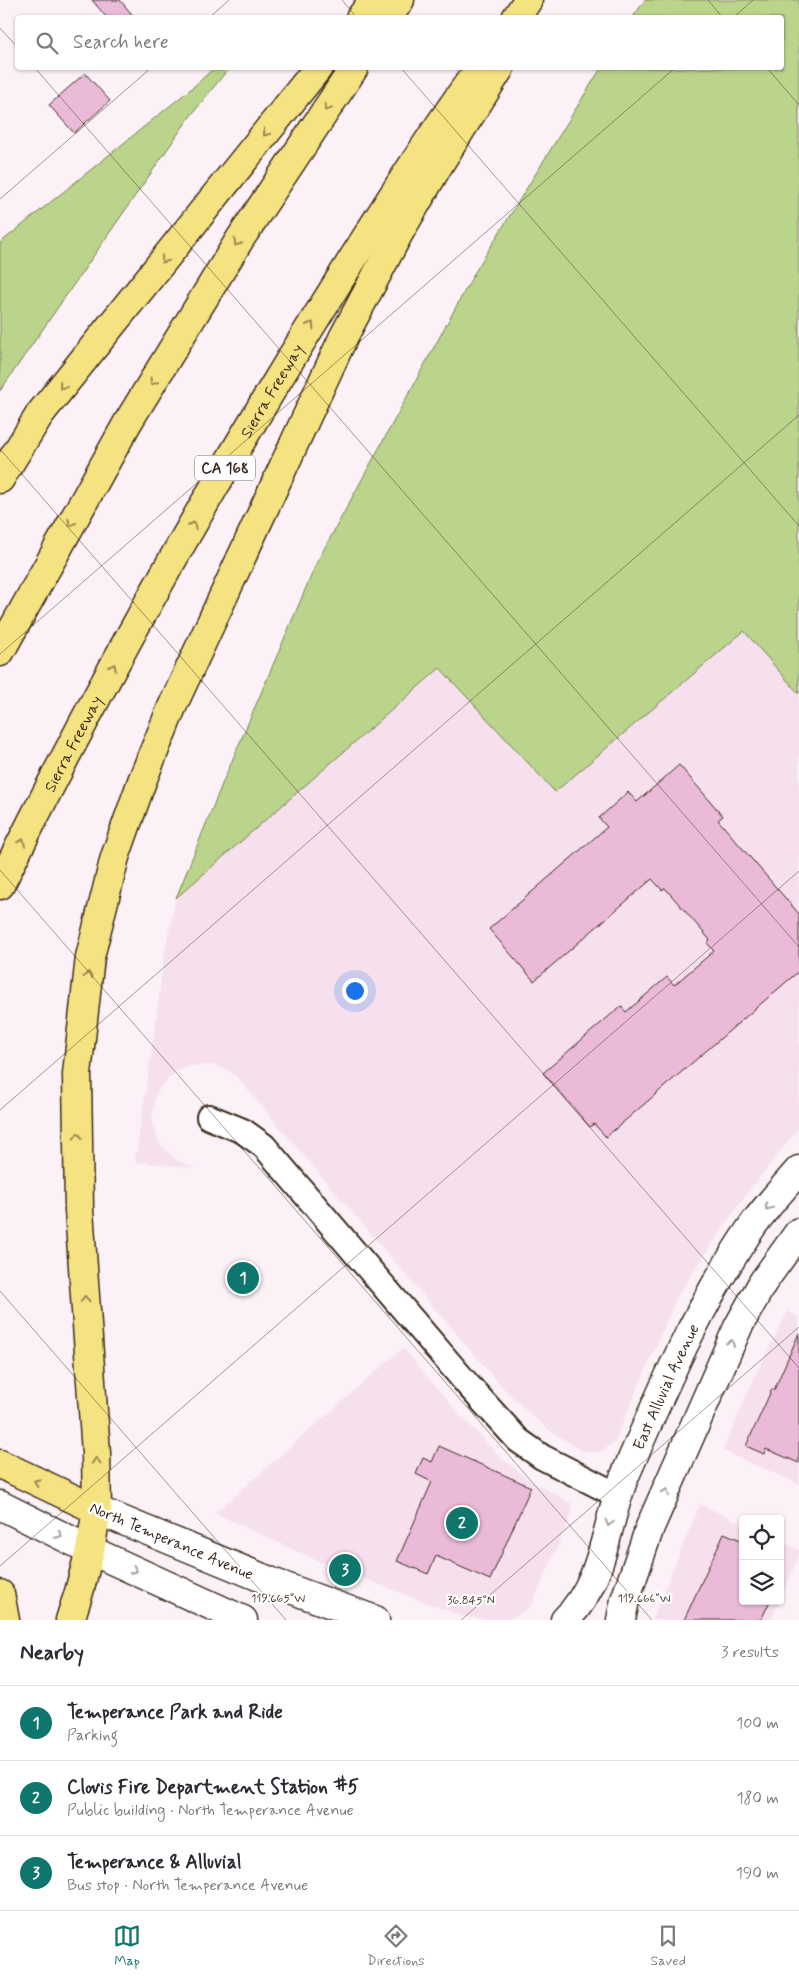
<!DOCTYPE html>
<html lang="en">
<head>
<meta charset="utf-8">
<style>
	:root { --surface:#fff; --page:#f2f2f3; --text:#2b2b33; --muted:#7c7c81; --line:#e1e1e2; --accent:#0f766e }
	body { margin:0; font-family:Mynerve,sans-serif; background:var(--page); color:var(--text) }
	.controls { position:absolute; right:15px; bottom:15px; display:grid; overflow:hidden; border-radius:5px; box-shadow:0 1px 4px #0004 }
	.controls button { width:45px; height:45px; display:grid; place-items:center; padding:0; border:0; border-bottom:1px solid var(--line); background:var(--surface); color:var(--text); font:25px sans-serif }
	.you { position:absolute; left:354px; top:990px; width:18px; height:18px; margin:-12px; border:4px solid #fff; border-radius:50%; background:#1a73e8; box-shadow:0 0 0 8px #1a73e833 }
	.badge { display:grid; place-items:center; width:32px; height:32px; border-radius:50%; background:var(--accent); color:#fff; font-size:16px; font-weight:700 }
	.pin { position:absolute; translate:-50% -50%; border:2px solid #fff; box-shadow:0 1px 5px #0006 }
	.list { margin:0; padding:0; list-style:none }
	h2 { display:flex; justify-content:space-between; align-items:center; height:65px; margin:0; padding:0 20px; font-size:21px }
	h2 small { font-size:16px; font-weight:400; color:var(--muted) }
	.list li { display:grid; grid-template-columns:32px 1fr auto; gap:15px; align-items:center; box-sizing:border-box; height:75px; padding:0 20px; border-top:1px solid var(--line) }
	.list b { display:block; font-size:19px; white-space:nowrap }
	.list p { margin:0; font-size:16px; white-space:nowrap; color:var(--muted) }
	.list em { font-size:16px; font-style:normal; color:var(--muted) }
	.icon { flex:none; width:28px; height:28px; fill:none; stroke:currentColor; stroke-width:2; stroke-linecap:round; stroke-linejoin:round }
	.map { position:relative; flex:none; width:799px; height:1620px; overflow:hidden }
	.search { position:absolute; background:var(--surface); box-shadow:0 1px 4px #0004; left:15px; right:15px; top:15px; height:55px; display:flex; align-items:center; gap:12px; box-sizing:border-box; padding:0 18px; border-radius:5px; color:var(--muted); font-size:19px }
	.sheet { height:290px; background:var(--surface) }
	nav { display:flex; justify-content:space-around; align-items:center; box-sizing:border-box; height:70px; border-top:1px solid var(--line); background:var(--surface); font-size:14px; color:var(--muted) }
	nav a { display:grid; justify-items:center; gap:2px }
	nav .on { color:var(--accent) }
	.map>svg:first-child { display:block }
</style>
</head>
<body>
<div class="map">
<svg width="799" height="1620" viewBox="0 0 799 1620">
	<rect width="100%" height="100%" fill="#fbf1f7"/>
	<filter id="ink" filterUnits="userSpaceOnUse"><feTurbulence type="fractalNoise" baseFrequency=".02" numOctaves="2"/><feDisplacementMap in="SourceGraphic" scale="10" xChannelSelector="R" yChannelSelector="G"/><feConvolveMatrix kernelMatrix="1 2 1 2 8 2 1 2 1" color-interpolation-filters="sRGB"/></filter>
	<g filter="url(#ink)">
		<path fill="#f6e0ee" d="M 744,631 L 799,694 L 799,1128 L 741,1201 L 678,1295 L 614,1443 L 599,1452 L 582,1451 L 549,1430 L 532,1416 L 501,1386 L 235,1075 L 225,1069 L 214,1065 L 189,1066 L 179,1070 L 169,1078 L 161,1086 L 155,1097 L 152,1121 L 159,1144 L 176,1160 L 187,1165 L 199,1168 L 135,1162 L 155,1028 L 164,955 L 176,898 L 440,668 L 555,792 Z
			M 788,1311 L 799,1318 L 799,1484 L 723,1451 L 755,1376 Z
			M 403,1348 L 462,1417 L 500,1457 L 531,1481 L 571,1503 L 573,1511 L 532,1605 L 515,1617 L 497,1620 L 464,1617 L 320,1562 L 215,1513 Z
			M 700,1504 L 743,1524 L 743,1601 L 779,1601 L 771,1620 L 652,1620 Z
			M 780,1541 L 799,1550 L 799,1555 L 780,1599 Z"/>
		<path fill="#bad48b" stroke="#7a7f54" d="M 645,0 L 799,0 L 799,694 L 744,631 L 555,792 L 440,668 L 176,898 L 223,782 L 317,562 L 475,272 L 601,68 L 782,68 L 782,18 L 633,17 Z
			M 214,68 L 229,68 L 189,118 L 0,391 L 0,243 L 192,88 Z"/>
		<path fill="#ebbad9" stroke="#3b2a1e" d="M 92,0 L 120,0 L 135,18 L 107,18 Z
			M 85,73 L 110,101 L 74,133 L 49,105 Z
			M 679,765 L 723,816 L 718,820 L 799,914 L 799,971 L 606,1137 L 594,1124 L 590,1127 L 543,1073 L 621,1006 L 626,1012 L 667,977 L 674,985 L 714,951 L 707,943 L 710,940 L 665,888 L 662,890 L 652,879 L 534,981 L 489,929 L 607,827 L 599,818 L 628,792 L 637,802 Z
			M 799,1333 L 799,1463 L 766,1449 L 764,1454 L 746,1446 L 772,1389 L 774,1390 Z
			M 439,1446 L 531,1487 L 490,1580 L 436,1556 L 428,1574 L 397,1561 L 432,1482 L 416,1474 L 423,1458 L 432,1462 Z
			M 724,1533 L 743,1541 L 743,1601 L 770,1601 L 761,1620 L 684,1620 Z"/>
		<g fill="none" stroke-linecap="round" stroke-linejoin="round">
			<defs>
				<path id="street" d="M 209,1117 L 243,1131 L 264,1146 L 468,1385 L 518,1440 L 542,1457 L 617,1495"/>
				<g id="secondary">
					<path d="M 0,1505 L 90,1550 L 243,1620"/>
					<path d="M 97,1510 L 277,1584 L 375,1620"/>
					<path id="s1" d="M 565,1620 C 604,1583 605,1526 624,1478 C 661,1392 699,1303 753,1225 C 767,1206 783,1188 799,1170"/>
					<path d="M 621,1620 L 625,1600 L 650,1527 L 738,1327 L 763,1282 L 799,1232"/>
				</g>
				<path id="primary" d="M 0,1464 L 97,1510"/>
				<g id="highway">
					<path d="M 360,18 L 374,0"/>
					<path d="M 388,18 L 400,0"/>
					<path d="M 516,18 L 528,0"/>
					<path d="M 0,479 L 40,414 L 318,68"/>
					<path d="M 0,652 L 128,422 L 240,239 L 354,68"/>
					<path id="s2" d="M 0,885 C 98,688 205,495 322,308 C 370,231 418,154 471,80"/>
					<path d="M 0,1594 L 5,1620"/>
					<path d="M 70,1620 L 79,1592 L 90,1550 L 97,1510 L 96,1453 L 79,1210 L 77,1074 L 90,957 L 115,857 L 142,781 L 172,707 L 344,336 L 399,233 L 441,161 L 500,68"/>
				</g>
			</defs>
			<use href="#street" stroke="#3b2a1e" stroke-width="28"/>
			<use href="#secondary" stroke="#3b2a1e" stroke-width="31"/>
			<use href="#primary" stroke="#3b2a1e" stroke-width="31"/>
			<use href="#highway" stroke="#3b2a1e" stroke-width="31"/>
			<use href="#street" stroke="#fff" stroke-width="24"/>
			<use href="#secondary" stroke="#fff" stroke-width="28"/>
			<use href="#primary" stroke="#f5e382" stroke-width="28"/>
			<use href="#highway" stroke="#f5e382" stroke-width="28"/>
		</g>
		<defs><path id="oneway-chevron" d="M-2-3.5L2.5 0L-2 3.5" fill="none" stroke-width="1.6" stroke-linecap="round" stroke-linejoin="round" transform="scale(1.25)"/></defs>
		<g stroke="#988650">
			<use href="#oneway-chevron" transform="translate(327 108) rotate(124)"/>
			<use href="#oneway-chevron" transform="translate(266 133) rotate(129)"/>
			<use href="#oneway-chevron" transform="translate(237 243) rotate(122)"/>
			<use href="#oneway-chevron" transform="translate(164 260) rotate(129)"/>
			<use href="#oneway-chevron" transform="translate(311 325) rotate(-58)"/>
			<use href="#oneway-chevron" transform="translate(153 382) rotate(121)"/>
			<use href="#oneway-chevron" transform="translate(62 386) rotate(129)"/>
			<use href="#oneway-chevron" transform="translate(71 523) rotate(120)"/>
			<use href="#oneway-chevron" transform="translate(193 525) rotate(-60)"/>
			<use href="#oneway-chevron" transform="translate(113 667) rotate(-62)"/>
			<use href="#oneway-chevron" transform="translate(22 842) rotate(-64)"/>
			<use href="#oneway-chevron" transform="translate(88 975) rotate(-84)"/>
			<use href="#oneway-chevron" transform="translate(78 1136) rotate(-91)"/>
			<use href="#oneway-chevron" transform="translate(85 1299) rotate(-94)"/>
			<use href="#oneway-chevron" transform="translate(96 1461) rotate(-93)"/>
			<use href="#oneway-chevron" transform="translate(37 1482) rotate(-155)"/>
		</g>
		<g stroke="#a79f9a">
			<use href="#oneway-chevron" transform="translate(768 1207) rotate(128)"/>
			<use href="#oneway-chevron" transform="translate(731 1343) rotate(-66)"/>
			<use href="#oneway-chevron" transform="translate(666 1492) rotate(-66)"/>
			<use href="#oneway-chevron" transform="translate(609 1523) rotate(106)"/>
			<use href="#oneway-chevron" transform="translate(59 1535) rotate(26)"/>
			<use href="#oneway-chevron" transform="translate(134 1570) rotate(25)"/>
		</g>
	</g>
	<path fill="none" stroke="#3b2a1e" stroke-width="1" stroke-opacity="0.45" d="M 342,0 L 357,18M 708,0 L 723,18M 209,18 L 229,0M 733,18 L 753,0M 0,28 L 18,48M 35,68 L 799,947M 401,68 L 799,526M 767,68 L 799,105M 0,199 L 151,68M 0,449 L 799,1368M 0,654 L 675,68M 0,870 L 652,1620M 0,1110 L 799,415M 0,1291 L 286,1620M 0,1566 L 799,871M 461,1620 L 799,1327"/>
	<g text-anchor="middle" stroke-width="4.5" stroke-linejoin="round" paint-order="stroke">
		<rect fill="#fff" stroke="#766a62" stroke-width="1" x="195" y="455.5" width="60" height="25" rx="4"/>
		<g font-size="15" font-weight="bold" fill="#3b2a1e">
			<text x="225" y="473">CA 168</text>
		</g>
		<g font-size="16" fill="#3b2a1e" stroke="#fff">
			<text dy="6" stroke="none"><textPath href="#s2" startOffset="564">Sierra Freeway</textPath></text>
			<text dy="6" stroke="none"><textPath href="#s2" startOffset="159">Sierra Freeway</textPath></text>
			<text dy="6" stroke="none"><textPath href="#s1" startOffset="256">East Alluvial Avenue</textPath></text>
			<text transform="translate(172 1540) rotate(23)" y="6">North Temperance Avenue</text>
		</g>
	</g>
	<g font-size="12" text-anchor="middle" fill="#3b2a1e" stroke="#fff" stroke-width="4.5" stroke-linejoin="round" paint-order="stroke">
		<text x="278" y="1602">119.665°W</text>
		<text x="644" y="1602">119.666°W</text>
		<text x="471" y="1604">36.845°N</text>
	</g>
</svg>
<div class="controls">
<button><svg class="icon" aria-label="locate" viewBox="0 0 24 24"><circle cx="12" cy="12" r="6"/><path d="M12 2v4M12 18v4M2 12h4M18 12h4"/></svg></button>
<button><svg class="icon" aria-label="layers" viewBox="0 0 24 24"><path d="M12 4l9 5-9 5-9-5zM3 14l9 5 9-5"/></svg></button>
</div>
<div class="you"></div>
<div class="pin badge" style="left:243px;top:1278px">1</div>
<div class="pin badge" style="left:462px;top:1523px">2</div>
<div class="pin badge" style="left:345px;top:1570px">3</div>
<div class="search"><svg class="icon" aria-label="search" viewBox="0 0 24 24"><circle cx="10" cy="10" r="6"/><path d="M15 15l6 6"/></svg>Search here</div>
</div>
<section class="sheet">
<h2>Nearby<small>3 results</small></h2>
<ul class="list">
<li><span class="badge">1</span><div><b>Temperance Park and Ride</b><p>Parking</p></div><em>100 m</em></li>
<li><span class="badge">2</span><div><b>Clovis Fire Department Station #5</b><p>Public building · North Temperance Avenue</p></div><em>180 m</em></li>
<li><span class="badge">3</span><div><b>Temperance &amp; Alluvial</b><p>Bus stop · North Temperance Avenue</p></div><em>190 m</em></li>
</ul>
</section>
<nav>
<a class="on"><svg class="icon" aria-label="map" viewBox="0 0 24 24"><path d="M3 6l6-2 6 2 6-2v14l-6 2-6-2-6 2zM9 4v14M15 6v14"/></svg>Map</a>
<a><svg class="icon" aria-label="directions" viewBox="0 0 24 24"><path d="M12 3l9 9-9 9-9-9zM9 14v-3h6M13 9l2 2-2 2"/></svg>Directions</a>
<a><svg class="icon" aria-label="saved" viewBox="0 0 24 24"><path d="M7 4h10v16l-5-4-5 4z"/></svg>Saved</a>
</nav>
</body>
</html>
